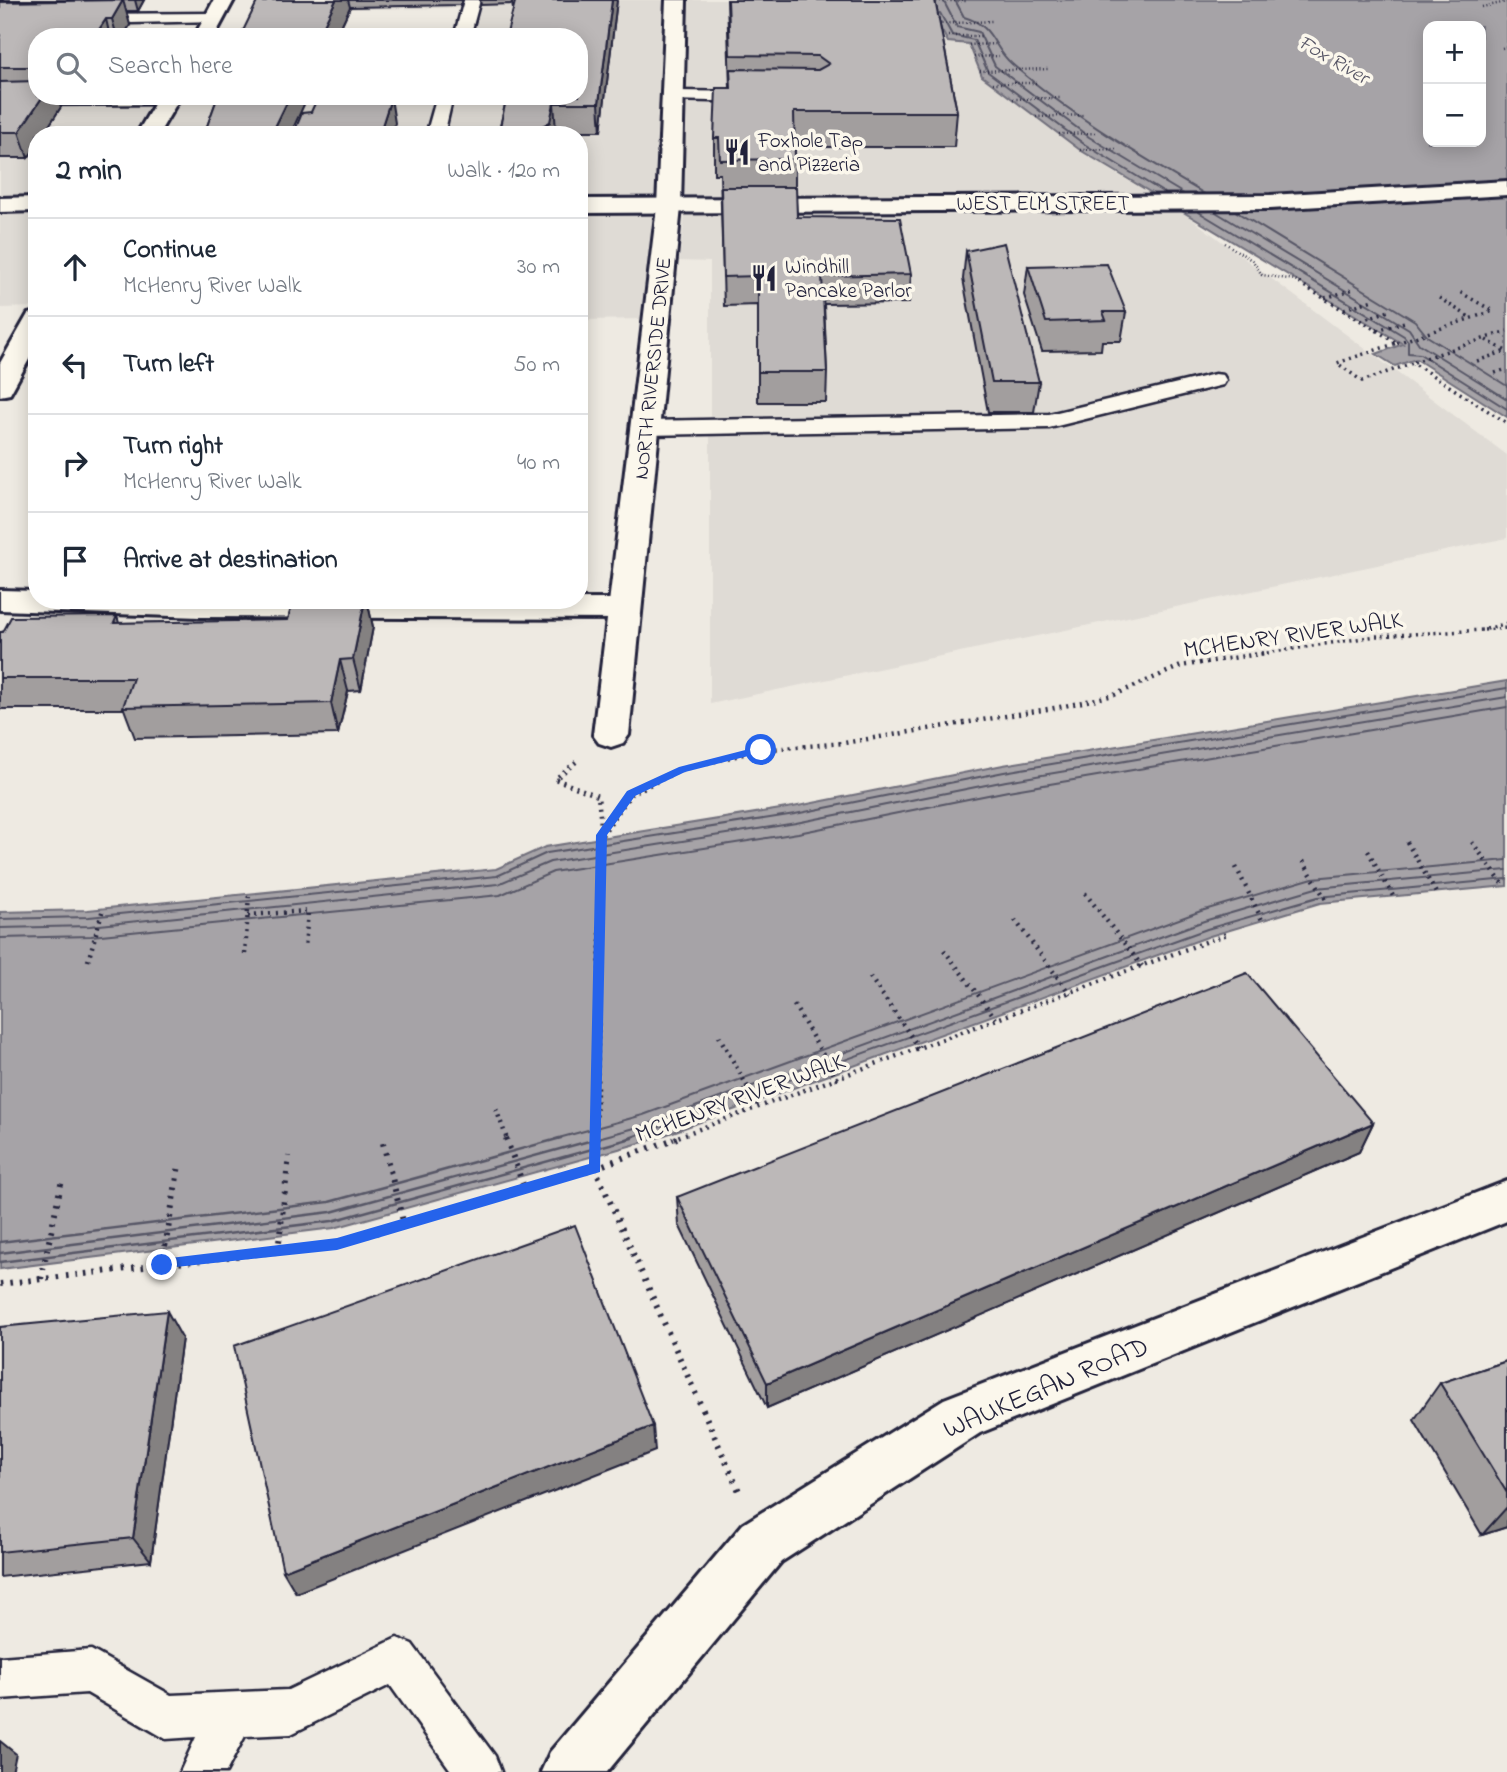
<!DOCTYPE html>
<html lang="en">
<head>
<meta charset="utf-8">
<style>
	:root { --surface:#fff; --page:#f2f2f3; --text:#1f2937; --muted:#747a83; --line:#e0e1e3 }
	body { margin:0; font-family:"Indie Flower",sans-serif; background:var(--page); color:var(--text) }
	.controls { position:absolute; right:21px; top:21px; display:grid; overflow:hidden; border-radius:14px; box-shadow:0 4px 18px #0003 }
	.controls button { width:63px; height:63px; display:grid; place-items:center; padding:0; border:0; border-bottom:2px solid var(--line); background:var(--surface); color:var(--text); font:35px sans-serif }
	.stop { position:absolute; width:21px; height:21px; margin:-16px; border:5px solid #2563eb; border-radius:50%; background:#fff }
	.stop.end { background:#2563eb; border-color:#fff; box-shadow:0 2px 7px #0008 }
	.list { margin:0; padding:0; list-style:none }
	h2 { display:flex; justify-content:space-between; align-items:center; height:91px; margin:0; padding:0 28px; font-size:30px }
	h2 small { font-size:23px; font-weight:400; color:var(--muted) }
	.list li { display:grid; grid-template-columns:46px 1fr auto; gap:21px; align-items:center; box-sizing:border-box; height:98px; padding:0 28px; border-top:2px solid var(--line) }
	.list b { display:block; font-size:26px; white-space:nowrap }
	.list p { margin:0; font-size:23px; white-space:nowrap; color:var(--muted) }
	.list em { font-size:23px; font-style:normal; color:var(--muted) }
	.icon { flex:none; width:38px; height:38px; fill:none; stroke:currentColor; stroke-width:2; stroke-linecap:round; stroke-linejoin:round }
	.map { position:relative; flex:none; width:1507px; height:1772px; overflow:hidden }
	.search { position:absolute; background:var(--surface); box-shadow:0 4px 18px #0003; left:28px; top:28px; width:560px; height:77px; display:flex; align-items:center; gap:18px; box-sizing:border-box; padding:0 24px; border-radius:28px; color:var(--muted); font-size:26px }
	.panel { position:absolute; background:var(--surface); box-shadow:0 4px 18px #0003; left:28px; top:126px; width:560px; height:483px; border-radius:28px }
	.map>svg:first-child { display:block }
</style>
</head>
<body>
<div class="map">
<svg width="1507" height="1772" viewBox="0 0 1507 1772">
	<rect width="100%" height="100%" fill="#eeeae2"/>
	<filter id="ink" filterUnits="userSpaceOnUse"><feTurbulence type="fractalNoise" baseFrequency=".0143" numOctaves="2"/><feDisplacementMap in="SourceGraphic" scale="14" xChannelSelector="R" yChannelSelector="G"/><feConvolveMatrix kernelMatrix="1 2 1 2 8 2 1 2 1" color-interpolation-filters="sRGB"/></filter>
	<g filter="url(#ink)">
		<path fill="#dfdbd5" d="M 346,0 L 670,0 L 658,200 L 579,200 L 579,135 L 153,135 L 176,96 L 579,96 L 579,37 L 467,37 L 474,8 L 342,9 Z
			M 684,0 L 927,0 L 968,44 L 982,76 L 1115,173 L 1157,197 L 681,200 Z
			M 0,83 L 37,96 L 162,96 L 139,135 L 37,135 L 37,201 L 0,201 Z
			M 0,207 L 37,207 L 35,307 L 0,308 Z
			M 1177,208 L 1507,455 L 1507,538 L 710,704 L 710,262 L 679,261 L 685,215 Z
			M 579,210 L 658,210 L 649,319 L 579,320 Z"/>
		<path fill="#a6a3a7" stroke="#716f7c" stroke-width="2" fill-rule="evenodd" d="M 925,0 L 1507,0 L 1507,417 L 1416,359 L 1395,366 L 1376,354 L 1403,344 L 1080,150 L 982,76 L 969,44 L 948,42 ZM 1428,26 L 1481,26 L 1481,142 L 1428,142 Z
			M 1507,681 L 1507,886 L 1320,903 L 1210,936 L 651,1140 L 334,1228 L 0,1269 L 0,912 L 88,910 L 496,869 L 545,847 L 793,807 L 1003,765 Z"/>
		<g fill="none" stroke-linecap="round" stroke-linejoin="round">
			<path stroke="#575666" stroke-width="2" d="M 943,0 L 957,27 L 979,32 L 995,66 L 1089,137 L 1184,194
				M 955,0 L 964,17 C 995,26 991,46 1012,64 C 1070,115 1139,155 1205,194
				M 940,13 L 952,35 L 974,40 L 988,72 L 1084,144 L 1166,194
				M 1197,211 L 1404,336 L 1408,341 L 1408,353 L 1420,354 L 1507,409
				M 1214,211 L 1409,329 L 1419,344 L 1507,399
				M 1235,211 L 1415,321 L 1427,336 L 1507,386
				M 0,919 L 89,917 L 497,876 L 547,853 L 795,814 L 1004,772 L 1507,688
				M 0,928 L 90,926 L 498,884 L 550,862 L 796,823 L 1006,781 L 1507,697
				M 0,938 L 91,936 L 500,895 L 553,872 L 798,833 L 1008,791 L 1507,707
				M 555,1139 L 643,1115 L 1201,911 L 1313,878 L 1507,860
				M 594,1139 L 646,1125 L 1204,921 L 1316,888 L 1507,870
				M 626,1139 L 1207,929 L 1318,897 L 1507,879"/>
			<path stroke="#575666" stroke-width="2.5" d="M 0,1242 L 329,1202 L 561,1138
				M 0,1253 L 331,1212 L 600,1138
				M 0,1262 L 332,1221 L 632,1138"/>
			<defs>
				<path id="service" d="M 464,0 L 480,0 L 470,37 L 454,37 Z
					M 214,13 L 219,15 L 219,21 L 88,24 L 80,19 L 88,14 Z
					M 673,91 L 756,92 L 764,97 L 756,102 L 667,100 L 665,96 L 667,92 Z
					M 0,95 L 174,96 L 176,99 L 168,104 L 0,105 Z
					M 437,96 L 453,96 L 444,135 L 426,135 Z
					M 1215,374 L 1223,375 L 1226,380 L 1223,385 L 1049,428 L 645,435 L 634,428 L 645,421 L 1049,414 Z
					M 397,1638 L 412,1644 L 495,1756 L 501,1772 L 452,1772 L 390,1685 L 291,1734 L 245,1736 L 226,1772 L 180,1772 L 196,1737 L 166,1739 L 87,1693 L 0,1699 L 0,1657 L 91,1650 L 171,1695 L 288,1690 Z"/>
				<path id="minor" d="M 214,0 L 234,0 L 214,37 L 194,37 Z
					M 159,96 L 181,96 L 158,135 L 136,135 Z
					M 37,312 L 37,345 L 10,394 L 0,396 L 0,363 L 28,314 Z
					M 0,590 L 37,591 L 37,600 L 625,599 L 637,602 L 641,609 L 637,616 L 625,619 L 200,617 L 0,610 Z
					M 1507,1181 L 1507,1221 L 980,1433 L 781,1562 L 607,1772 L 541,1772 L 550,1752 L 743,1524 L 944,1399 Z"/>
				<path id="tertiary" d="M 666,0 L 686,0 L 681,207 L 629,735 L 623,743 L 611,747 L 599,743 L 593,735 L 657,207 Z"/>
				<path id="primary" d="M 1507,181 L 1507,195 L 1270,209 L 579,213 L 579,199 L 1270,195 Z
					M 37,197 L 37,211 L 0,212 L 0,198 Z"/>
			</defs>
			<use href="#service" stroke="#22223b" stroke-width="5"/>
			<use href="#minor" stroke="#22223b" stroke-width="6"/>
			<use href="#tertiary" stroke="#22223b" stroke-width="6"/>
			<use href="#primary" stroke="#22223b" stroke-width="6"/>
			<path stroke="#22223b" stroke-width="2.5" stroke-dasharray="1 2.5" stroke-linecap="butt" d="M 933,1 L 966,1
				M 1482,7 L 1507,2
				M 938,24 L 992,21
				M 948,36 L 983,36
				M 969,45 L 996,44
				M 1502,48 L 1507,47
				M 974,57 L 999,56
				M 980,71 L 1049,69
				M 993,83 L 1038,83
				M 1013,99 L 1061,98
				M 1036,117 L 1085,115
				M 1059,134 L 1097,133
				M 1080,150 L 1117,149
				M 1225,243 L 1253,261 L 1262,275 L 1295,280 L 1302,284"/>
			<path stroke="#22223b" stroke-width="3.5" stroke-dasharray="2 4.5" stroke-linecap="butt" d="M 1299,283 L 1397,343 L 1337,363 L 1362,381 L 1413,363 L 1507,423
				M 1325,298 L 1354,289
				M 1439,298 L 1471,318
				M 1344,309 L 1373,300
				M 1361,320 L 1389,311
				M 1377,330 L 1408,321
				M 1486,340 L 1506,351
				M 1397,343 L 1493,311 L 1458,291
				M 1477,361 L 1506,351
				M 1414,362 L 1507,331
				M 1495,373 L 1507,369
				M 1507,623 L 1483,630 L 1507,628
				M 1254,655 L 1376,636 L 1483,630"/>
			<path stroke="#22223b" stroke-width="4.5" stroke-dasharray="2 5" stroke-linecap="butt" d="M 576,762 L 555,779 L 598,796 L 602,835 L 596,1139
				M 602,835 L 631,794 L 682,769 L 760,750 L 844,743 L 1060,707 L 1114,695 L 1181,666 L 1265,653
				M 1407,842 L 1436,893
				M 1472,842 L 1504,886
				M 1368,851 L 1393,896
				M 1303,861 L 1328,903
				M 1236,867 L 1262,920
				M 1085,893 L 1142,966
				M 248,915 L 308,911 L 305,947
				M 1015,920 L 1070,994
				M 944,950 L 997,1020
				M 245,954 L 249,894
				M 88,961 L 103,909
				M 870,977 L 920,1049
				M 794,1005 L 838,1081
				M 719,1036 L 760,1109
				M 496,1109 L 507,1139
				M 672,1139 L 1230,933"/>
			<path stroke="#22223b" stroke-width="6" stroke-dasharray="2.5 7" stroke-linecap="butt" d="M 506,1138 L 525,1190
				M 596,1138 L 595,1168 L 739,1491
				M 383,1143 L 404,1225
				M 278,1251 L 289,1156
				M 162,1265 L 179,1165
				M 41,1279 L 62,1180
				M 0,1284 L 337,1244 L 595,1168 L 677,1138"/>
			<use href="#service" fill="#fbf7ec" fill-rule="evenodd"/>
			<use href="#minor" fill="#fbf7ec" fill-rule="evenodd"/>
			<use href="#tertiary" fill="#fbf7ec" fill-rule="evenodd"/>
			<use href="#primary" fill="#fbf7ec" fill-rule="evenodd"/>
		</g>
		<path fill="#a29e9e" stroke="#22223b" stroke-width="2" d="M 0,0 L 144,0 L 138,11 L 126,11 L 130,25 L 123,37 L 37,37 L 37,96 L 57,96 L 61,107 L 43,135 L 37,135 L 37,145 L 28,158 L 0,158 Z
			M 267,0 L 463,0 L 460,5 L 350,7 L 336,37 L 240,37 Z
			M 480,0 L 617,0 L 601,131 L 556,131 L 556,135 L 499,135 L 499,131 L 507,96 L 579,96 L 513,9 L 512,4 L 481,5 Z
			M 727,0 L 935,0 L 957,112 L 954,147 L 795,147 L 795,187 L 797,217 L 911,274 L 909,303 L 824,304 L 827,372 L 826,402 L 758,402 L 758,305 L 724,306 L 720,174 L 714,174 L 714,138 L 730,88 Z
			M 218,96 L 290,135 L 208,135 L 206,129 Z
			M 966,251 L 1039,382 L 1034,412 L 988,412 L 963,279 Z
			M 1028,266 L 1126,312 L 1121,341 L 1102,341 L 1101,350 L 1042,351 L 1024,295 Z
			M 37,429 L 37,456 L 31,440 Z
			M 293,600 L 367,600 L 373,627 L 361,690 L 348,691 L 338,734 L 135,738 L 124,709 L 0,709 L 0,632 L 117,616 L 119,623 L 288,620 Z
			M 1373,1123 L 1359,1152 L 767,1408 L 679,1225 L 677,1197 Z
			M 0,1327 L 182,1338 L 151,1561 L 0,1577 Z
			M 1507,1361 L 1507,1527 L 1482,1535 L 1414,1420 L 1440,1383 Z"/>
		<path fill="#848181" stroke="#22223b" stroke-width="2" d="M 123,0 L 130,25 L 123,37 L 117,37 L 112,19 Z
			M 135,0 L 144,0 L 138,11 Z
			M 336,0 L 348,0 L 350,7 L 336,37 L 318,37 Z
			M 612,0 L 617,0 L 601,131 L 599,103 Z
			M 106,19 L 110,37 L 94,37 Z
			M 43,96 L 57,96 L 61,107 L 43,135 L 37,135 L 37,145 L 28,158 L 19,132 Z
			M 290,96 L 308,96 L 290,135 L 275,135 L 274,129 Z
			M 391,98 L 395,123 L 391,135 L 379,135 Z
			M 554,103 L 556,131 L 556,135 L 533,135 L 533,131 Z
			M 365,600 L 367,600 L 373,627 L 361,690 L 353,659 Z
			M 340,660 L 348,691 L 338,734 L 331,703 Z
			M 1373,1123 L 1359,1152 L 767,1408 L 767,1383 Z
			M 167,1311 L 182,1338 L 151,1561 L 133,1538 Z
			M 653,1426 L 655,1451 L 296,1593 L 283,1571 Z
			M 1507,1507 L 1507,1527 L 1482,1535 Z
			M 0,1741 L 16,1754 L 12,1772 L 0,1772 Z"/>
		<path fill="#bcb8b8" stroke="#22223b" stroke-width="2" d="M 123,0 L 112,19 L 106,19 L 94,37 L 37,37 L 37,67 L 0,67 L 0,2 Z
			M 267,0 L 336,0 L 318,37 L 240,37 L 257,2 L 266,2 Z
			M 513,0 L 612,0 L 599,103 L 554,103 L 550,122 L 533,131 L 499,131 L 507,96 L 579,96 L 579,37 L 506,37 L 515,2 L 512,2 Z
			M 728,0 L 935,0 L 957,112 L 794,112 L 795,159 L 720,160 L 719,138 L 714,138 L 716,88 L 731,88 L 730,69 L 818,70 L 829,64 L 818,56 L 730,55 Z
			M 37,81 L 37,96 L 43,96 L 19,132 L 0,132 L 0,82 Z
			M 218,96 L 290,96 L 274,129 L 206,129 Z
			M 391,98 L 379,135 L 293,135 L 302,113 L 311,112 L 317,99 Z
			M 721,187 L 796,187 L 797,217 L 900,218 L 911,274 L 822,276 L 827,372 L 758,372 L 758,276 L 723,277 Z
			M 1004,243 L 1039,382 L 992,382 L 966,251 Z
			M 1107,264 L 1126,312 L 1103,312 L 1106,320 L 1046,322 L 1028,266 Z
			M 37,429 L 37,440 L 31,440 Z
			M 293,600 L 365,600 L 353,659 L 340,660 L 331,703 L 123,707 L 133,678 L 0,678 L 0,632 L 3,632 L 11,617 L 117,616 L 114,623 L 288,620 Z
			M 1247,973 L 1373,1123 L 767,1383 L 677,1197 Z
			M 575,1225 L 653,1426 L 283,1571 L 234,1346 Z
			M 167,1311 L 133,1538 L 0,1552 L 0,1327 Z
			M 1507,1361 L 1507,1493 L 1440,1383 Z"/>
	</g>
	<path fill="#2563eb" d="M 761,746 L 766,750 L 764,752 L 685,772 L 635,796 L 607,835 L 600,1172 L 337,1250 L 157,1269 L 157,1260 L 162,1259 L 337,1238 L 589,1164 L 596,835 L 627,791 L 679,767 Z"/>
	<defs>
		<symbol id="restaurant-bare" viewBox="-9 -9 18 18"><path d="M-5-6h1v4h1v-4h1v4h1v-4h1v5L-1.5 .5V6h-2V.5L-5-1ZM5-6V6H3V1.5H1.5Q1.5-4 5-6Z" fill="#22223b" stroke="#fbf7ec" stroke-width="2.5" paint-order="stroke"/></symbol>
	</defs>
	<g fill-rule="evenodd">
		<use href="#restaurant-bare" x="718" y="133" width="38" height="38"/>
		<use href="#restaurant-bare" x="745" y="259" width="38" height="38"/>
	</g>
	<g text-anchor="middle" stroke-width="7" stroke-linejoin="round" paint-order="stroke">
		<g font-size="21" font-style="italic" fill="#575666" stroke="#fbf7ec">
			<text transform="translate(1334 59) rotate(30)" y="7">Fox River</text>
		</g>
		<g font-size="21" fill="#22223b" stroke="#fbf7ec" text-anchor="start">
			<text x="758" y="147">Foxhole Tap<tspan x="758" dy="24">and Pizzeria</tspan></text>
			<text x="785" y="273">Windhill<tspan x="785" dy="24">Pancake Parlor</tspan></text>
		</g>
		<g font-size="21" fill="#22223b" stroke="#fbf7ec">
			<text x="1043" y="210">WEST ELM STREET</text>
			<text transform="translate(652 368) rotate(-84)" y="7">NORTH RIVERSIDE DRIVE</text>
		</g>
		<g font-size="24" fill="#22223b" stroke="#fbf7ec">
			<text transform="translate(1293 634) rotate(-8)" y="8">MCHENRY RIVER WALK</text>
			<text transform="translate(740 1097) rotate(-20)" y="8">MCHENRY RIVER WALK</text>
		</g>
		<g font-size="28" fill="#22223b" stroke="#fbf7ec">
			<text transform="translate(1045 1386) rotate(-23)" y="10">WAUKEGAN ROAD</text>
		</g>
	</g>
</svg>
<div class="controls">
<button>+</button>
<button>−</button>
</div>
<div class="stop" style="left:761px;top:750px"></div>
<div class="stop end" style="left:162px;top:1265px"></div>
<div class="search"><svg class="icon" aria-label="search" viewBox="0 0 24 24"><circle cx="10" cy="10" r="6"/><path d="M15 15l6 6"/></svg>Search here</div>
<section class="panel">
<h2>2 min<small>Walk · 120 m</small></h2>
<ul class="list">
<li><svg class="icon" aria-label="ahead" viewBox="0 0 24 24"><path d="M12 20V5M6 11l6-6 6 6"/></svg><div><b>Continue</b><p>McHenry River Walk</p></div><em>30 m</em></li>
<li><svg class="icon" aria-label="left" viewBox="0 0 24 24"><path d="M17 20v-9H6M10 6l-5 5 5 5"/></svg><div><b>Turn left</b></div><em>50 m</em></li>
<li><svg class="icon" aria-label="right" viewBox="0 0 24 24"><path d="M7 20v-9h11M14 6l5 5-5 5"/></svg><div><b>Turn right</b><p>McHenry River Walk</p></div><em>40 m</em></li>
<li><svg class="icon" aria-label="arrive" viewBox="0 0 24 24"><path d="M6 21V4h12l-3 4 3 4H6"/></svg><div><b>Arrive at destination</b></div></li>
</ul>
</section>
</div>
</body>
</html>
